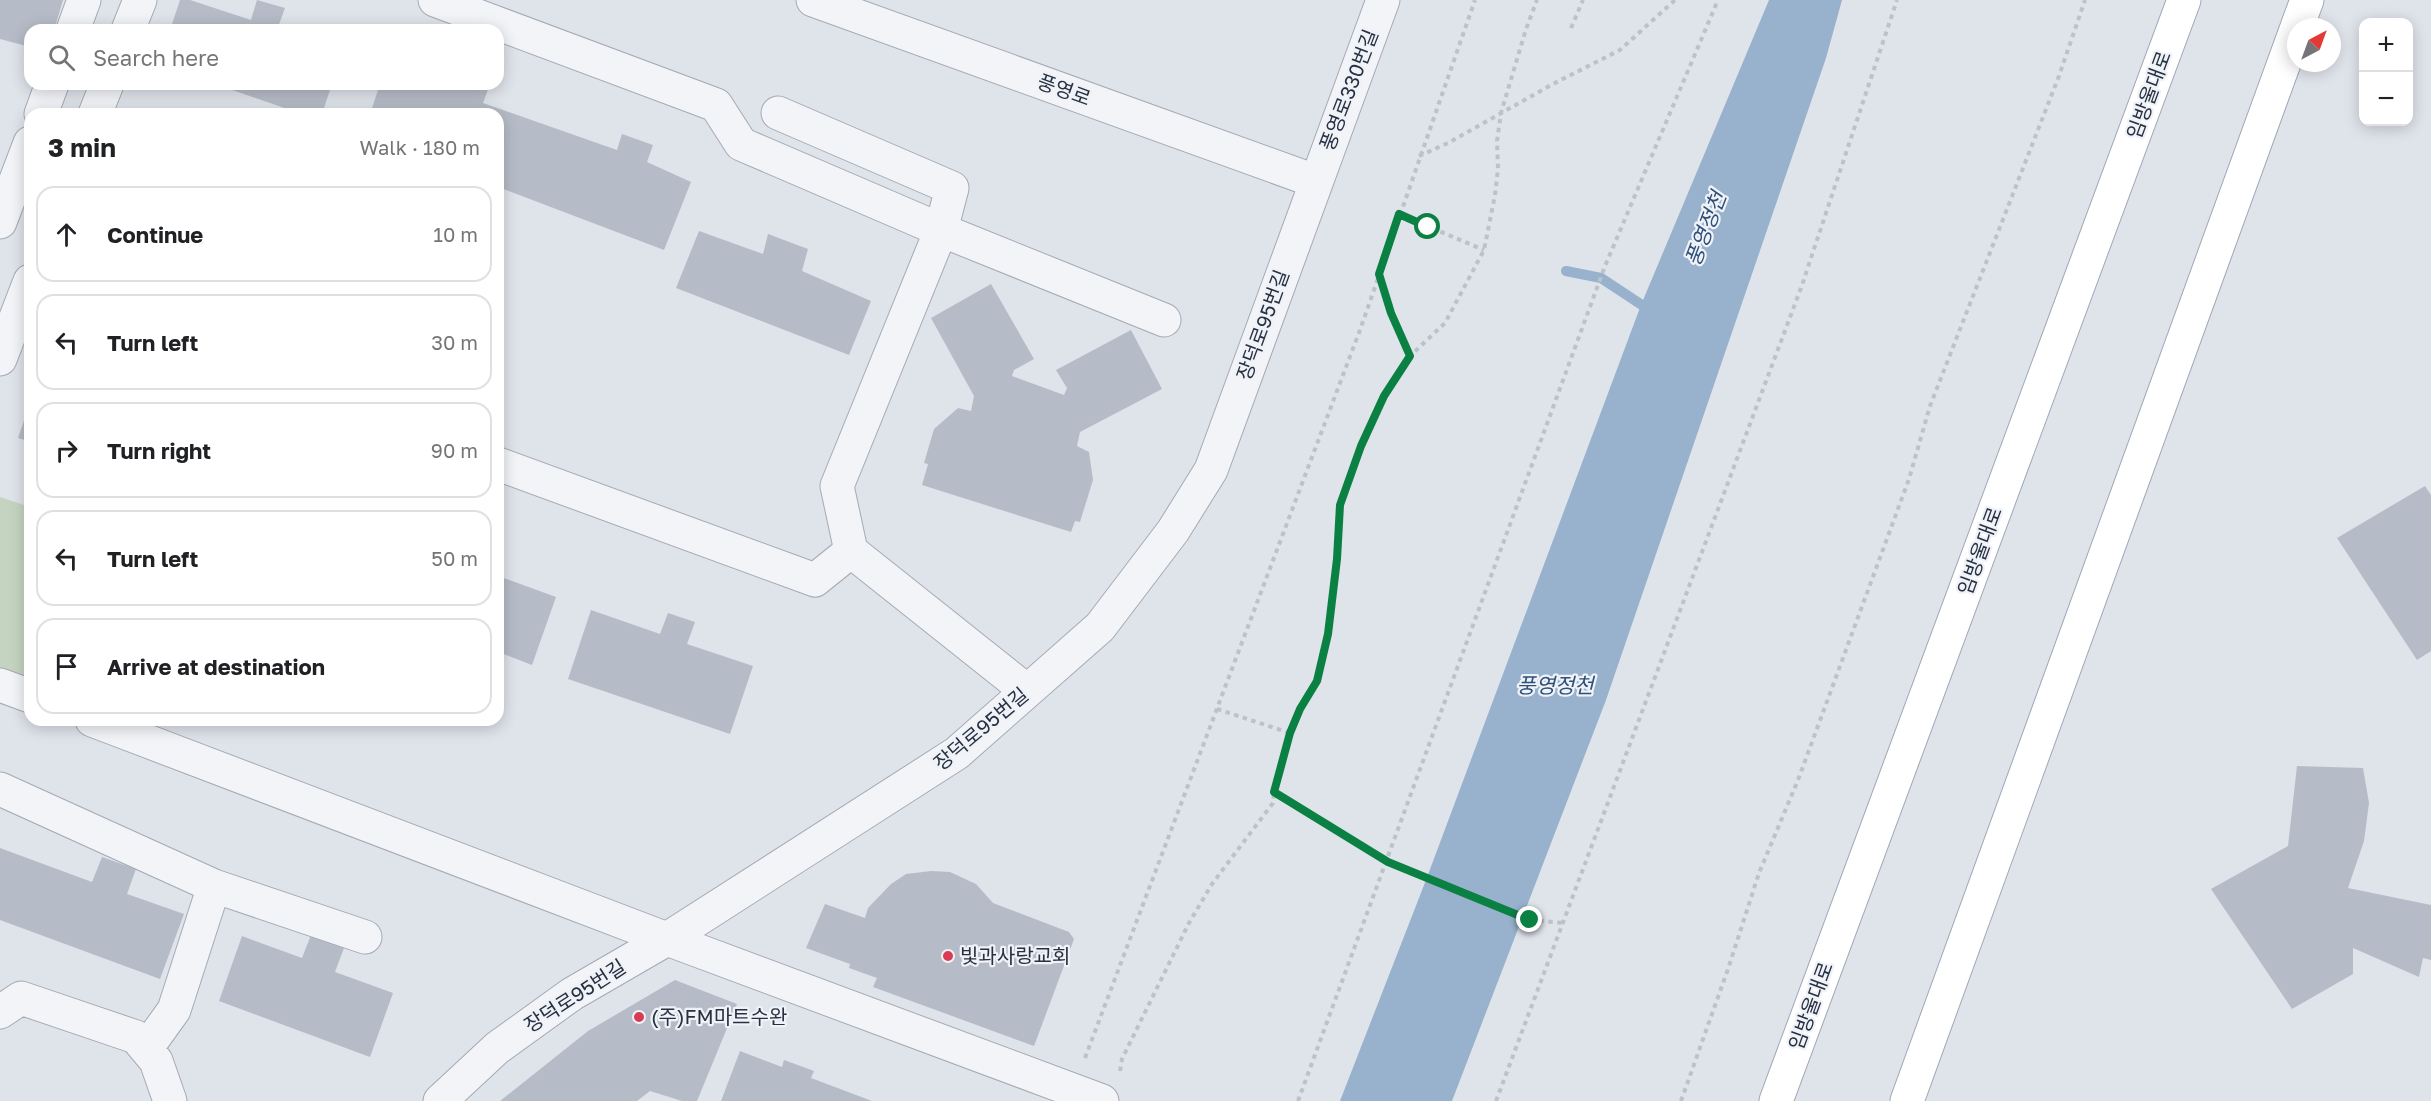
<!DOCTYPE html>
<html lang="en">
<head>
<meta charset="utf-8">
<style>
	:root { --surface:#fff; --page:#f2f2f2; --text:#202124; --muted:#757577; --line:#e0e0e0 }
	body { margin:0; font-family:"Golos Text","Noto Sans KR",sans-serif; background:var(--page); color:var(--text) }
	.controls { position:absolute; right:18px; top:18px; display:grid; overflow:hidden; border-radius:12px; box-shadow:0 3px 15px #0003 }
	.controls button { width:54px; height:54px; display:grid; place-items:center; padding:0; border:0; border-bottom:2px solid var(--line); background:var(--surface); color:var(--text); font:30px sans-serif }
	.compass { position:absolute; left:2287px; top:18px; width:54px; height:54px; border-radius:50%; background:var(--surface); box-shadow:0 3px 15px #0003; rotate:41deg }
	.stop { position:absolute; width:18px; height:18px; margin:-14px; border:4px solid #0b8043; border-radius:50%; background:#fff }
	.stop.end { background:#0b8043; border-color:#fff; box-shadow:0 2px 6px #0008 }
	.list { margin:0; padding:0; list-style:none }
	h2 { display:flex; justify-content:space-between; align-items:center; height:78px; margin:0; padding:0 24px; font-size:26px }
	h2 small { font-size:20px; font-weight:400; color:var(--muted) }
	.list li { display:grid; grid-template-columns:39px 1fr auto; gap:18px; align-items:center; box-sizing:border-box; height:96px; margin:0 12px 12px; padding:0 12px; border:2px solid var(--line); border-radius:18px }
	.list b { display:block; font-size:22px; white-space:nowrap }
	.list em { font-size:20px; font-style:normal; color:var(--muted) }
	.icon { flex:none; width:33px; height:33px; fill:none; stroke:currentColor; stroke-width:2; stroke-linecap:round; stroke-linejoin:round }
	.map { position:relative; flex:none; width:2431px; height:1101px; overflow:hidden }
	.search { position:absolute; background:var(--surface); box-shadow:0 3px 15px #0003; left:24px; top:24px; width:480px; height:66px; display:flex; align-items:center; gap:15px; box-sizing:border-box; padding:0 21px; border-radius:18px; color:var(--muted); font-size:22px }
	.panel { position:absolute; background:var(--surface); box-shadow:0 3px 15px #0003; left:24px; top:108px; width:480px; height:618px; border-radius:18px }
	.map>svg:first-child { display:block }
</style>
</head>
<body>
<div class="map">
<svg width="2431" height="1101" viewBox="0 0 2431 1101">
	<rect width="100%" height="100%" fill="#dfe3ea"/>
	<path fill="#c5d4c0" d="M 0,497 L 30,507 L 30,681 L 0,670 Z"/>
	<path fill="#98b1cc" d="M 1769,0 L 1842,0 L 1826,58 L 1606,700 L 1452,1101 L 1340,1101 L 1426,880 L 1641,305 Z"/>
	<g fill="none" stroke-linecap="round" stroke-linejoin="round">
		<path stroke="#98b1cc" stroke-width="10" d="M 1566,271 L 1601,278 L 1654,313"/>
	</g>
	<path fill="#b6bcc7" d="M 0,0 L 63,0 L 54,30 L 30,30 L 30,47 L 0,39 Z
		M 180,0 L 190,0 L 251,20 L 257,0 L 285,8 L 277,30 L 170,30 Z
		M 215,84 L 332,84 L 322,114 L 302,114 Z
		M 380,84 L 435,84 L 453,90 L 455,84 L 490,84 L 483,103 L 617,150 L 622,134 L 653,145 L 647,162 L 691,182 L 664,250 L 498,187 L 498,114 L 370,114 Z
		M 699,231 L 763,254 L 768,234 L 808,249 L 802,271 L 871,301 L 849,355 L 676,288 Z
		M 991,284 L 1034,359 L 1014,370 L 1012,376 L 1064,395 L 1067,388 L 1056,370 L 1131,330 L 1162,389 L 1080,432 L 1077,446 L 1089,452 L 1093,480 L 1080,522 L 1075,521 L 1071,532 L 922,485 L 928,464 L 924,463 L 934,429 L 958,408 L 971,411 L 974,396 L 931,318 Z
		M 30,403 L 30,442 L 18,438 Z
		M 2425,486 L 2431,495 L 2431,651 L 2417,660 L 2337,538 Z
		M 498,576 L 556,597 L 532,665 L 498,652 Z
		M 591,610 L 660,634 L 668,613 L 695,622 L 687,644 L 753,666 L 730,734 L 568,679 Z
		M 2297,766 L 2363,768 L 2369,803 L 2364,841 L 2348,888 L 2431,905 L 2431,960 L 2423,958 L 2419,977 L 2353,948 L 2353,974 L 2292,1009 L 2211,889 L 2288,846 Z
		M 0,848 L 92,882 L 102,857 L 136,869 L 127,894 L 184,914 L 160,979 L 0,920 Z
		M 931,871 L 950,872 L 976,884 L 993,903 L 1069,932 L 1074,939 L 1034,1046 L 873,987 L 877,978 L 849,968 L 850,964 L 806,948 L 825,904 L 865,918 L 868,908 L 891,884 L 906,874 Z
		M 311,935 L 344,948 L 335,972 L 393,993 L 370,1057 L 219,1001 L 242,936 L 302,958 Z
		M 675,980 L 737,1004 L 697,1101 L 682,1101 L 650,1091 L 637,1101 L 500,1101 L 588,1031 Z
		M 740,1051 L 782,1067 L 784,1060 L 814,1071 L 811,1078 L 872,1101 L 721,1101 Z"/>
	<g fill="none" stroke-linecap="round" stroke-linejoin="round">
		<defs>
			<path id="minor" d="M 435,0 L 716,105 L 741,144 L 941,230 L 952,188 L 778,113
				M 813,0 L 1315,181
				M 73,30 L 84,0
				M 128,30 L 140,0
				M 41,114 L 52,84
				M 95,114 L 107,84
				M 0,222 L 30,143
				M 0,359 L 30,281
				M 498,464 L 815,580 L 851,551
				M 0,685 L 30,696
				M 1027,691 L 851,551 L 837,486 L 941,230 L 1164,320
				M 92,720 L 667,939 L 1102,1101
				M 0,789 L 214,886
				M 0,1012 L 21,998 L 136,1037 L 156,1061 L 170,1101
				M 146,1049 L 174,1010 L 214,886 L 365,937
				M 440,1101 L 497,1048 L 572,994 L 667,939 L 957,753 L 1100,627 L 1173,531 L 1211,470 L 1383,0"/>
			<path id="major" d="M 2297,27 L 2307,0
				M 1776,1101 L 2184,0
				M 1907,1101 L 2296,30"/>
		</defs>
		<use href="#minor" stroke="#a4aab4" stroke-width="35"/>
		<use href="#major" stroke="#9ea8b6" stroke-width="35"/>
		<path stroke="#bdc1c9" stroke-width="4" stroke-dasharray="4.5 4.5" stroke-linecap="butt" d="M 1571,28 L 1583,0
			M 1419,156 L 1448,143 L 1553,84 L 1620,50 L 1675,0
			M 1399,214 L 1484,250
			M 1379,275 L 1391,313 L 1410,356
			M 1217,709 L 1290,733
			M 1274,791 L 1398,867 L 1530,920 L 1564,923
			M 1085,1058 L 1360,330 L 1475,0
			M 1120,1071 L 1122,1059 L 1189,923 L 1212,884 L 1273,803 L 1275,782 L 1285,756 L 1290,733 L 1300,709 L 1317,681 L 1328,635 L 1337,559 L 1340,505 L 1361,446 L 1384,396 L 1410,356 L 1445,323 L 1484,250 L 1495,195 L 1498,169 L 1497,141 L 1501,113 L 1526,29 L 1537,0
			M 1298,1101 L 1605,266 L 1718,0
			M 1496,1101 L 1801,288 L 1897,0
			M 1681,1101 L 1728,969 L 1759,873 L 1798,780 L 1909,479 L 1930,406 L 2059,76 L 2085,0"/>
		<use href="#minor" stroke="#f2f4f8" stroke-width="33"/>
		<use href="#major" stroke="#fff" stroke-width="33"/>
	</g>
	<g fill="none" stroke-linecap="round" stroke-linejoin="round">
		<path stroke="#0b8043" stroke-width="8" d="M 1428,227 L 1399,214 L 1379,274 L 1391,313 L 1410,356 L 1384,396 L 1361,446 L 1340,505 L 1337,559 L 1328,634 L 1317,681 L 1300,709 L 1290,733 L 1274,792 L 1388,862 L 1530,920"/>
	</g>
	<g fill="#d83b53" stroke="#eff2f7" stroke-width="2">
		<circle cx="948" cy="956" r="6"/>
		<circle cx="639" cy="1017" r="6"/>
	</g>
	<g text-anchor="middle" stroke-width="4.5" stroke-linejoin="round" paint-order="stroke">
		<g font-size="20" fill="#273142" stroke="#eff2f7">
			<text transform="translate(1064 90) rotate(20)" y="7">풍영로</text>
			<text transform="translate(1349 90) rotate(-69)" y="7">풍영로330번길</text>
			<text transform="translate(2149 95) rotate(-70)" y="7">임방울대로</text>
			<text transform="translate(1263 325) rotate(-70)" y="7">장덕로95번길</text>
			<text transform="translate(1980 551) rotate(-70)" y="7">임방울대로</text>
			<text transform="translate(981 729) rotate(-40)" y="7">장덕로95번길</text>
			<text transform="translate(575 996) rotate(-33)" y="7">장덕로95번길</text>
			<text transform="translate(1811 1006) rotate(-70)" y="7">임방울대로</text>
		</g>
		<g font-size="20" fill="#273142" stroke="#eff2f7" text-anchor="start">
			<text x="960" y="963">빛과사랑교회</text>
			<text x="651" y="1024">(주)FM마트수완</text>
		</g>
		<g font-size="21" font-style="italic" fill="#2e5079" stroke="#eff2f7">
			<text transform="translate(1706 229) rotate(-69)" y="7">풍영정천</text>
			<text x="1555" y="693">풍영정천</text>
		</g>
	</g>
</svg>
<div class="controls">
<button>+</button>
<button>−</button>
</div>
<svg class="compass" viewBox="-18 -18 36 36"><path d="M0-13l5 13h-10z" fill="#e53935"/><path d="M0 13l5-13h-10z" fill="#757577"/></svg>
<div class="stop" style="left:1428px;top:227px"></div>
<div class="stop end" style="left:1530px;top:920px"></div>
<div class="search"><svg class="icon" aria-label="search" viewBox="0 0 24 24"><circle cx="10" cy="10" r="6"/><path d="M15 15l6 6"/></svg>Search here</div>
<section class="panel">
<h2>3 min<small>Walk · 180 m</small></h2>
<ul class="list">
<li><svg class="icon" aria-label="ahead" viewBox="0 0 24 24"><path d="M12 20V5M6 11l6-6 6 6"/></svg><div><b>Continue</b></div><em>10 m</em></li>
<li><svg class="icon" aria-label="left" viewBox="0 0 24 24"><path d="M17 20v-9H6M10 6l-5 5 5 5"/></svg><div><b>Turn left</b></div><em>30 m</em></li>
<li><svg class="icon" aria-label="right" viewBox="0 0 24 24"><path d="M7 20v-9h11M14 6l5 5-5 5"/></svg><div><b>Turn right</b></div><em>90 m</em></li>
<li><svg class="icon" aria-label="left" viewBox="0 0 24 24"><path d="M17 20v-9H6M10 6l-5 5 5 5"/></svg><div><b>Turn left</b></div><em>50 m</em></li>
<li><svg class="icon" aria-label="arrive" viewBox="0 0 24 24"><path d="M6 21V4h12l-3 4 3 4H6"/></svg><div><b>Arrive at destination</b></div></li>
</ul>
</section>
</div>
</body>
</html>
